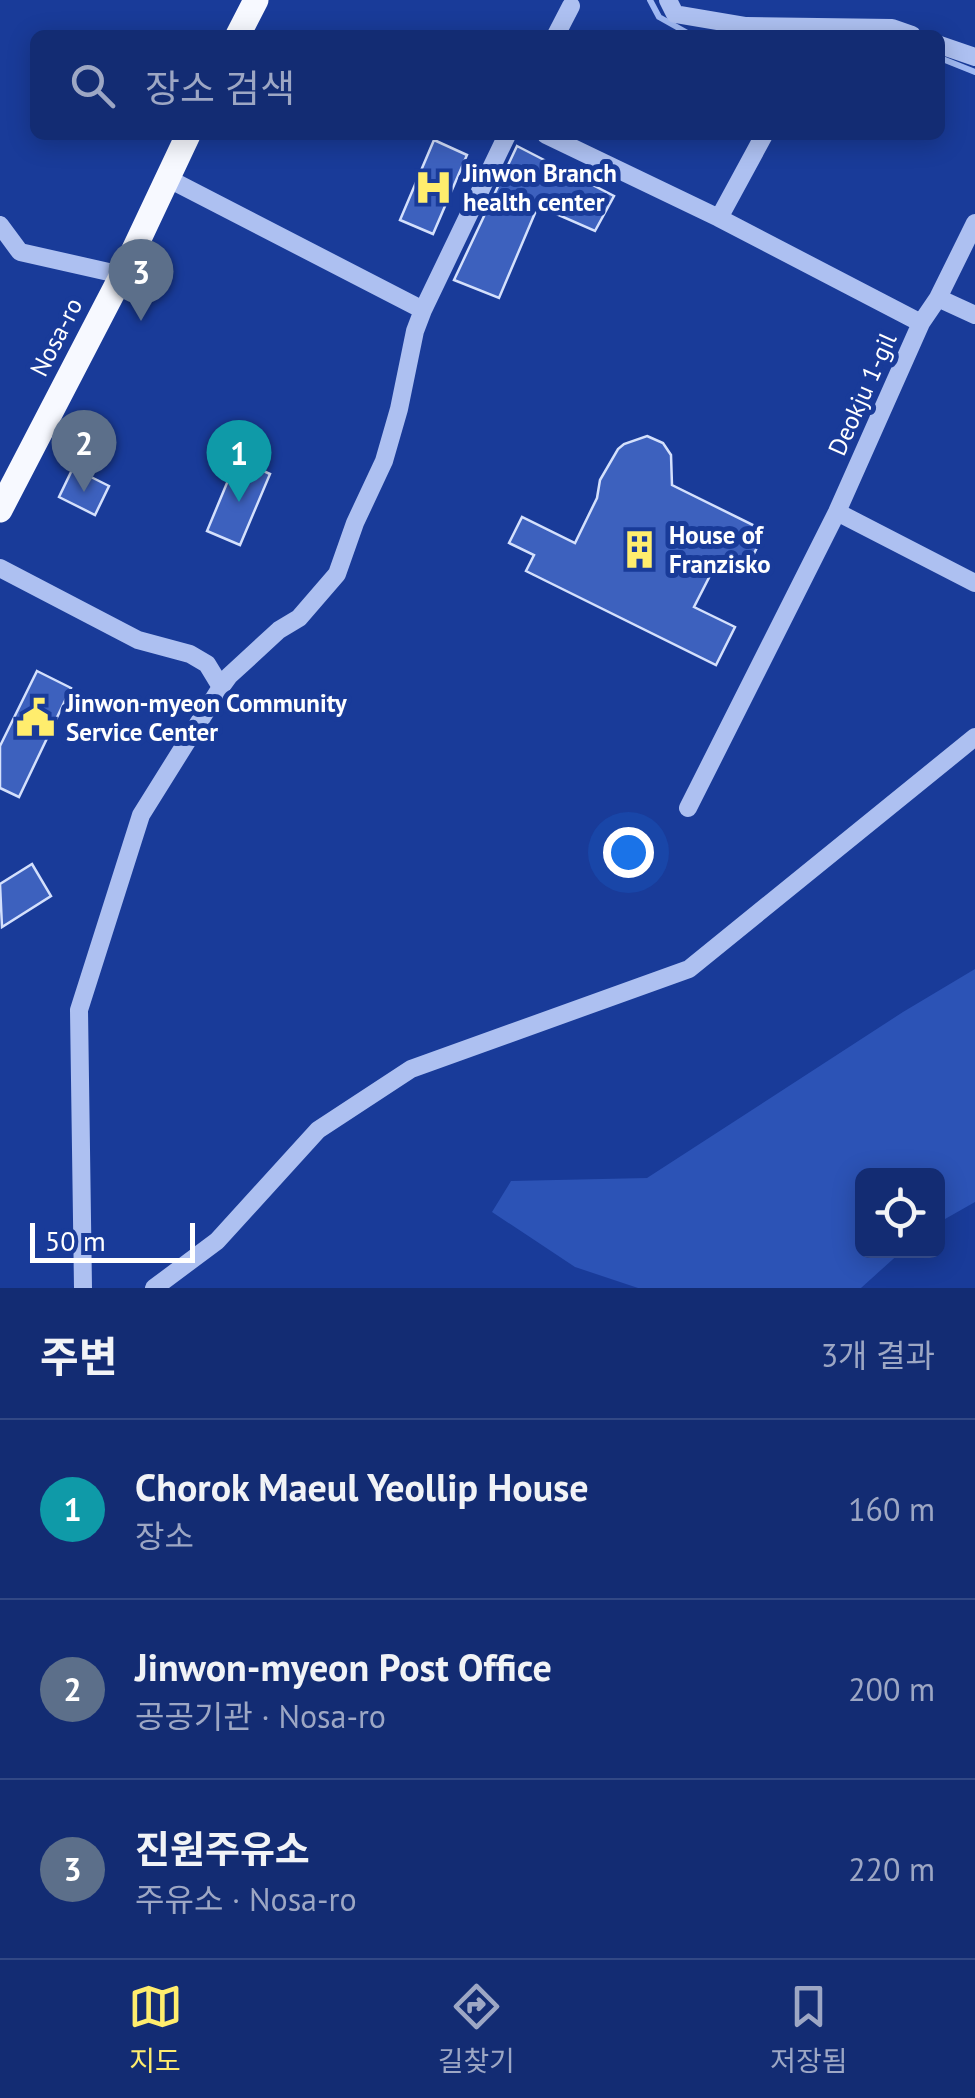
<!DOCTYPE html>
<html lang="ko">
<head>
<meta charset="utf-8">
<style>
	:root { --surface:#132c73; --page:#20387b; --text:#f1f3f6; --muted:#9da7c4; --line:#324885; --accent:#ffed6d }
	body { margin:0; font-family:"PT Sans","Noto Sans KR",sans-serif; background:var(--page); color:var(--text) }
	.controls { position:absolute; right:30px; bottom:30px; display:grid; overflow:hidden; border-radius:15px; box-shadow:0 5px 25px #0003 }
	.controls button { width:90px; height:90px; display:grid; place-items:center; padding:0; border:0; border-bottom:2px solid var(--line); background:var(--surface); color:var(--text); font:50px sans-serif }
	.scale { position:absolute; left:30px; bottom:25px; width:165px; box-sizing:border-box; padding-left:10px; border:5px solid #fff; border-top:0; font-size:28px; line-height:35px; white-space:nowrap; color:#fff; -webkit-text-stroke:8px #193b99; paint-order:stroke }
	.you { position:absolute; left:628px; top:852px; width:35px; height:35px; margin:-25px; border:8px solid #fff; border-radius:50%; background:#1a73e8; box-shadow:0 0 0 15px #1a73e833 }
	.badge { display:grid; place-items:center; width:65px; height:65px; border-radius:50%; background:var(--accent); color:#fff; font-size:32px; font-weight:700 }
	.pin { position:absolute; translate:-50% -82px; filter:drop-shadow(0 2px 5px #0008) }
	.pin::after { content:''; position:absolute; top:52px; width:35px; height:30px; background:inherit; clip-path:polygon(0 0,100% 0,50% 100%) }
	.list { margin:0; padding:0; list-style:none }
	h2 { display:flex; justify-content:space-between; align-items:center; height:130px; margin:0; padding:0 40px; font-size:42px }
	h2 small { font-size:32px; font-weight:400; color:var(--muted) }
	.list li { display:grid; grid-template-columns:65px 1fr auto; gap:30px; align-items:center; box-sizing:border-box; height:180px; padding:0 40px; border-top:2px solid var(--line) }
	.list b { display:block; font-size:38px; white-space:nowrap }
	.list p { margin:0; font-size:32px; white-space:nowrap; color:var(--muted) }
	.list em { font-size:32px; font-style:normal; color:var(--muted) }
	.icon { flex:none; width:55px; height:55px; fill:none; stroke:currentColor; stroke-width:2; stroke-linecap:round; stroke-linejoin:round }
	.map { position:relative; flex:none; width:975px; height:1288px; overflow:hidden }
	.search { position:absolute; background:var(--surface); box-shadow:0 5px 25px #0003; left:30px; right:30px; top:30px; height:110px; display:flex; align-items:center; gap:25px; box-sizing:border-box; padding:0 35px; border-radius:15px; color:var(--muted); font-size:38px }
	.sheet { height:670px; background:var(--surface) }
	nav { display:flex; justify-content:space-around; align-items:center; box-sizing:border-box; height:140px; border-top:2px solid var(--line); background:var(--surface); font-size:28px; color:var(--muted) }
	nav a { display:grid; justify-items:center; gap:5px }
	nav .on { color:var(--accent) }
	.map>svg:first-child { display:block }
</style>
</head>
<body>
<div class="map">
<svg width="975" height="1288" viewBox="0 0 975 1288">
	<rect width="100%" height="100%" fill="#193b99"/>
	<path fill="#2c53b6" d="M 975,969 L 975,1202 L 938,1223 L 938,1176 L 862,1176 L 862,1250 L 902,1251 L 861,1288 L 638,1288 L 575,1267 L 492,1212 L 511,1181 L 647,1178 L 903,1012 Z"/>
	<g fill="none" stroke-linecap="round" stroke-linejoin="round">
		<path stroke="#a0b9f3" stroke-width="6" d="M 650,0 L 659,17 L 691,35
			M 940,58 L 975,72"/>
	</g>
	<path fill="#3d61be" stroke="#d4e0fc" stroke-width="2.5" d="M 434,140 L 467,155 L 433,234 L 400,220 Z
		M 517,146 L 614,196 L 595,231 L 538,206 L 499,298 L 454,280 Z
		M 647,436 L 663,443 L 671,455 L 672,485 L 765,531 L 744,574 L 718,560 L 694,607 L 735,627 L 716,665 L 526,571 L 534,555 L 509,543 L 522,517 L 575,543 L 597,498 L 600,480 L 618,449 L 624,444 Z
		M 237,459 L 270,474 L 240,545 L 207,531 Z
		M 73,468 L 109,486 L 95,515 L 59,497 Z
		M 37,671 L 71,688 L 19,797 L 0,788 L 0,746 Z
		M 32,864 L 51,896 L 2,927 L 0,884 Z"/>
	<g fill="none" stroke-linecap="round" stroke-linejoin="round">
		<path stroke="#adc0f1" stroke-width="18" d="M 668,0 L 675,14 L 746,26 L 892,28 L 912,35
			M 556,35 L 571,6
			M 940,45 L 975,57
			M 546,135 L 719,218 L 921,323 L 837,512 L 688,808
			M 167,178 L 423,310 L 507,135
			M 719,218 L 764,135
			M 0,225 L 20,252 L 122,275
			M 938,298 L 975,315
			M 921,323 L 938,298 L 975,223
			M 837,512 L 975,583
			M 0,568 L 138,640 L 190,654 L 207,664 L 221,687 L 141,815 L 79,1010 L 83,1288
			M 221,687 L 229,676 L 279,630 L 299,618 L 337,574 L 355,523 L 384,461 L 399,409 L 415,331 L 423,310
			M 154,1288 L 217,1241 L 318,1130 L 411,1069 L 689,969 L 975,737"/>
		<path stroke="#f7f9ff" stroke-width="25" d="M 238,35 L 256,0
			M 0,510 L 122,275 L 188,135"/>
	</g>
	<defs>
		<symbol id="hospital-bare" viewBox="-9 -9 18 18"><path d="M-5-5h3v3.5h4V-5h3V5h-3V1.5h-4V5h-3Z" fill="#ffed6d" stroke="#193b99" stroke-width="2.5" paint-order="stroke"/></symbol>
		<symbol id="building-bare" viewBox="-9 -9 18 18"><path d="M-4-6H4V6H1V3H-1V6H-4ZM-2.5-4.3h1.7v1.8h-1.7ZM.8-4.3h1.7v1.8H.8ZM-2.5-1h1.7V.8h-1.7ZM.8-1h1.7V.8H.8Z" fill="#ffed6d" stroke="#193b99" stroke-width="2.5" paint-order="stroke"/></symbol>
		<symbol id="civic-bare" viewBox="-9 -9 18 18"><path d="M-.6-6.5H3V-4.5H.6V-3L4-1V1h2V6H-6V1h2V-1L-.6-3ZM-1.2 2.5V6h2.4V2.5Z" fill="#ffed6d" stroke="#193b99" stroke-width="2.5" paint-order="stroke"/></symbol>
	</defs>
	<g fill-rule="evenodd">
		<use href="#hospital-bare" x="406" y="160" width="55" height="55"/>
		<use href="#building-bare" x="612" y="522" width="55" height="55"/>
		<use href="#civic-bare" x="8" y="690" width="55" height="55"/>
	</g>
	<g text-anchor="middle" stroke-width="10" stroke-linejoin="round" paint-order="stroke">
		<g font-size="25" font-weight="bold" fill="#fff" stroke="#193b99" text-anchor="start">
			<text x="463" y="182">Jinwon Branch<tspan x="463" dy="29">health center</tspan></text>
			<text x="669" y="544">House of<tspan x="669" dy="29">Franzisko</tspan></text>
			<text x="66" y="712">Jinwon-myeon Community<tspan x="66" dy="29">Service Center</tspan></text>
		</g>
		<g font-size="25" fill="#fff" stroke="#193b99">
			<text transform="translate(56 337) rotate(-63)" y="9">Nosa-ro</text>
			<text transform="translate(862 394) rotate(-66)" y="9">Deokju 1-gil</text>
		</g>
	</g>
</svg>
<div class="controls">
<button><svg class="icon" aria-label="locate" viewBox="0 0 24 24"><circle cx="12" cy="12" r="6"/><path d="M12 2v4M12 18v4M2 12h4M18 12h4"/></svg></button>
</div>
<div class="scale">50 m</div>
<div class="you"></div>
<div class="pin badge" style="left:239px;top:502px;background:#0f9aa8">1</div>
<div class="pin badge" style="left:84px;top:492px;background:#5c6f8a">2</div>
<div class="pin badge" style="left:141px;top:321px;background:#5c6f8a">3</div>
<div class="search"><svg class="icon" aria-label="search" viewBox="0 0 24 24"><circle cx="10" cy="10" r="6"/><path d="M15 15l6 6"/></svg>장소 검색</div>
</div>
<section class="sheet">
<h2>주변<small>3개 결과</small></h2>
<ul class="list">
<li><span class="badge" style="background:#0f9aa8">1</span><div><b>Chorok Maeul Yeollip House</b><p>장소</p></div><em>160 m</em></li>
<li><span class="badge" style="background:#5c6f8a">2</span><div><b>Jinwon-myeon Post Office</b><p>공공기관 · Nosa-ro</p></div><em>200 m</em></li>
<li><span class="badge" style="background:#5c6f8a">3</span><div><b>진원주유소</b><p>주유소 · Nosa-ro</p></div><em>220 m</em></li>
</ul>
</section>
<nav>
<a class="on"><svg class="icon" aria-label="map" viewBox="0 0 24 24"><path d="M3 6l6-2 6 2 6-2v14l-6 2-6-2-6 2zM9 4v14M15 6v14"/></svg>지도</a>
<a><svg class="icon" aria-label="directions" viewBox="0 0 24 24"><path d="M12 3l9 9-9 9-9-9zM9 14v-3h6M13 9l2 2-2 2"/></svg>길찾기</a>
<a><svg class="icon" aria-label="saved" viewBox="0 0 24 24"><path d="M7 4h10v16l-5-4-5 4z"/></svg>저장됨</a>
</nav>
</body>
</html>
